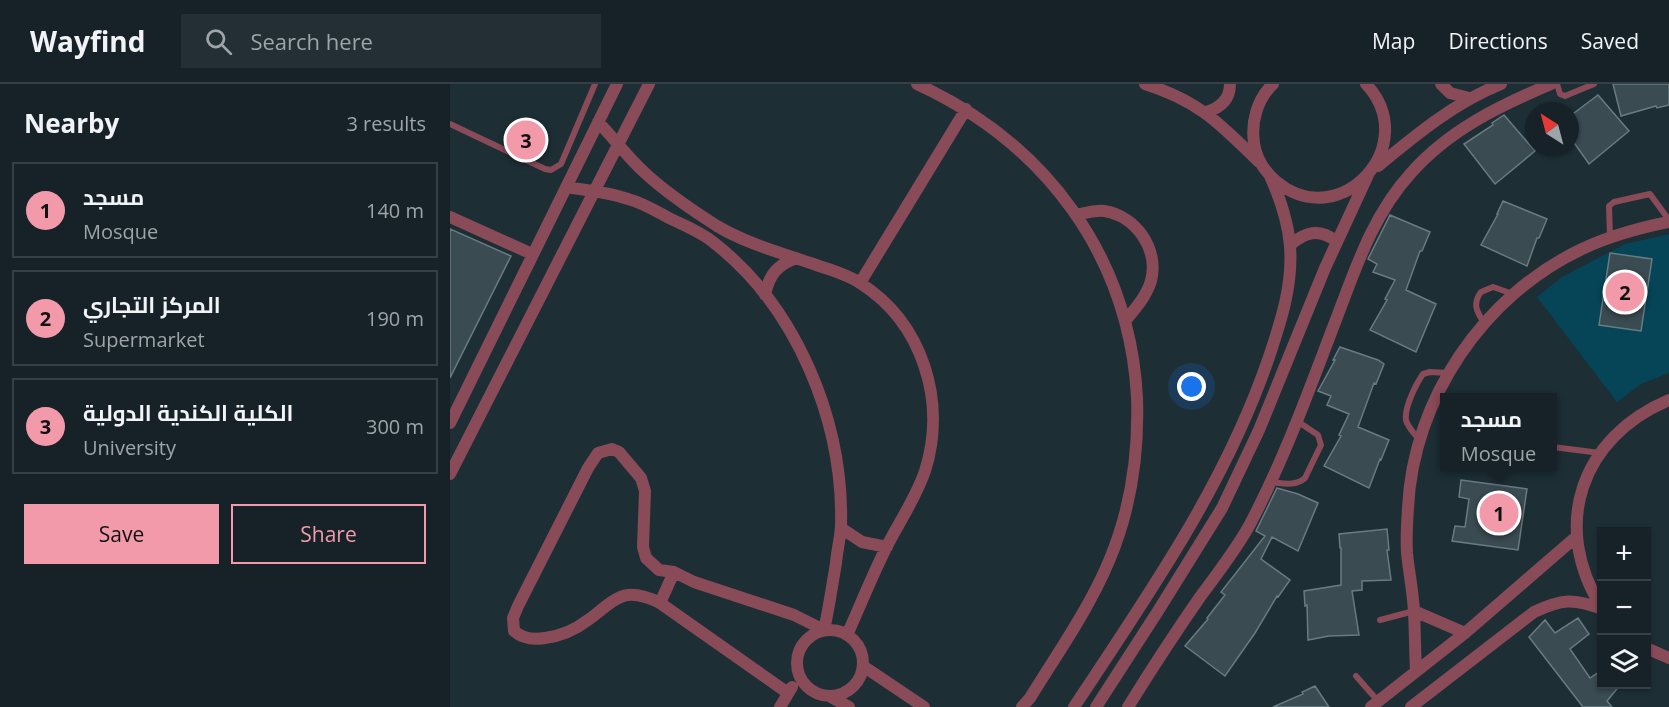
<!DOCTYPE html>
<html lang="en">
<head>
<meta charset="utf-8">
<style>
	:root { --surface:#162228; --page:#232f34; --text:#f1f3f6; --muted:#9ea4a8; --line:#353f45; --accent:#f39aaa }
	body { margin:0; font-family:"Open Sans",Cairo,sans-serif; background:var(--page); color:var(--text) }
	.controls { position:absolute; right:18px; bottom:18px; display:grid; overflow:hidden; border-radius:0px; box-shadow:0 2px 4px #0004 }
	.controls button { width:54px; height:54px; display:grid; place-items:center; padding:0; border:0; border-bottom:2px solid var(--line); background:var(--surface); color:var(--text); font:30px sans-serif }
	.compass { position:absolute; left:1075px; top:18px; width:54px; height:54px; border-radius:50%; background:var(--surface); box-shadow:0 2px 4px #0004; rotate:324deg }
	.you { position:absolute; left:742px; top:303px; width:21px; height:21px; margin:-15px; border:4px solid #fff; border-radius:50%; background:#1a73e8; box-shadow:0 0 0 9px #1a73e833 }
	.badge { display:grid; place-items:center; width:39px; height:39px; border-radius:50%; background:var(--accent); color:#111; font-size:20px; font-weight:700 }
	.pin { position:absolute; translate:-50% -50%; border:3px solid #fff; box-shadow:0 2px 6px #0006 }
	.popup { position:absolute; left:990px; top:309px; width:117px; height:78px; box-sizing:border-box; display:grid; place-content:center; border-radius:0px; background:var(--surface); filter:drop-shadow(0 2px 4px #0005); font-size:20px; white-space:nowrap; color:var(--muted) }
	.popup b { font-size:22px; color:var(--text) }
	.popup::after { content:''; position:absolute; left:50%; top:100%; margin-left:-12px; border:12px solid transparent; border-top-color:var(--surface) }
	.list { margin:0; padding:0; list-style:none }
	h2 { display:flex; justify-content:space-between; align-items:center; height:78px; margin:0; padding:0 24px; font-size:26px }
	h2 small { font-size:20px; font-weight:400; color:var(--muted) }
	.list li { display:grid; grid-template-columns:39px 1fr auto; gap:18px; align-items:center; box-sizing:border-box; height:96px; margin:0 12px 12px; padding:0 12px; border:2px solid var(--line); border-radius:0px }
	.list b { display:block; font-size:22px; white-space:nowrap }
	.list p { margin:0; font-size:20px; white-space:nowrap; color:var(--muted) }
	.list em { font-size:20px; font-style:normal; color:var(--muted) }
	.actions { display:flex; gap:12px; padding:18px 24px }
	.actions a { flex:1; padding:14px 0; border:2px solid var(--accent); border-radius:0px; text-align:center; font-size:21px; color:var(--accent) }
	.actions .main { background:var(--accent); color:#111 }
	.icon { flex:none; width:33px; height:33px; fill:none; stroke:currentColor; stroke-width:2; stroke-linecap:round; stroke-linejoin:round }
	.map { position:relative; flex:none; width:1219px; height:623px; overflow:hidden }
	header { display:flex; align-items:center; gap:36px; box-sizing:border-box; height:84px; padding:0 30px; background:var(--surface); border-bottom:2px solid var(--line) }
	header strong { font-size:28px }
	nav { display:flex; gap:33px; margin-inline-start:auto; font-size:21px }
	.search { width:420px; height:54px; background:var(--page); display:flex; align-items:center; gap:15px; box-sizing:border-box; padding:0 21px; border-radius:0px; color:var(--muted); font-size:22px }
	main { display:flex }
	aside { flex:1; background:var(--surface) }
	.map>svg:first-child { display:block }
</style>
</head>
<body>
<header>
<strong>Wayfind</strong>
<div class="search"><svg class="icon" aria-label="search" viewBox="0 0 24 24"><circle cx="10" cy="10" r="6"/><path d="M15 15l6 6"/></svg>Search here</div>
<nav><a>Map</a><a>Directions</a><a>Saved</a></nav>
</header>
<main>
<aside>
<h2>Nearby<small>3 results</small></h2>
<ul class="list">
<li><span class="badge">1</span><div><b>مسجد</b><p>Mosque</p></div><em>140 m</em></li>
<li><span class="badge">2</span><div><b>المركز التجاري</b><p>Supermarket</p></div><em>190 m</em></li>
<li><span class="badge">3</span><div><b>الكلية الكندية الدولية</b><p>University</p></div><em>300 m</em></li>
</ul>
<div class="actions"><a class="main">Save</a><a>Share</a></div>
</aside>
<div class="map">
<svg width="1219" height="623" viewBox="0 0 1219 623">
	<rect width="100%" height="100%" fill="#1d2e35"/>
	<path fill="#064457" d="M 1219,150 L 1219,289 L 1191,300 L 1167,318 L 1087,213 L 1112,193 L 1175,160 Z"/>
	<path fill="#3a4b52" stroke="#687b83" stroke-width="1.5" d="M 1163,0 L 1219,0 L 1219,21 L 1207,24 L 1206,22 L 1171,32 Z
		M 1148,11 L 1179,47 L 1139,80 L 1120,53 L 1120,32 Z
		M 1054,31 L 1085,67 L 1045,100 L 1014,60 L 1043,41 L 1042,39 Z
		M 1053,117 L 1097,135 L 1089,154 L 1087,154 L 1077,182 L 1031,161 L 1048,130 L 1047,130 Z
		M 940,131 L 980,148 L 972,167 L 970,167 L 956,206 L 986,220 L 966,268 L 920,246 L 937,216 L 935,215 L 945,196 L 923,188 L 927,180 L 918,175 Z
		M 0,145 L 61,172 L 0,294 Z
		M 1160,169 L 1202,175 L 1191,247 L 1149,241 Z
		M 890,263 L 928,276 L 934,280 L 926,300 L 924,299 L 908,343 L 939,356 L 931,376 L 930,375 L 919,404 L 874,382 L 891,352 L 889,351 L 899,330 L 877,321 L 881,312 L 868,307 L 885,276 L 883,276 Z
		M 1011,396 L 1077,405 L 1068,466 L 1002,457 L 1005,442 L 1015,443 L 1019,415 L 1009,413 Z
		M 827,404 L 848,410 L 868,419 L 848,467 L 822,453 L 811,475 L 840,496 L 828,513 L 827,512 L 805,549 L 775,592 L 735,562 L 758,535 L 757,534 L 775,511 L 771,508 L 815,452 L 806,447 Z
		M 937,445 L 939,466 L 937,466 L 941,496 L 912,497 L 912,506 L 902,507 L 909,551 L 879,552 L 858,556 L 857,521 L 855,522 L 854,507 L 891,501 L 891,464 L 890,464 L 889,450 Z
		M 1128,534 L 1139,550 L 1120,565 L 1140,594 L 1152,586 L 1152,600 L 1171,600 L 1157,617 L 1162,623 L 1133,623 L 1079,553 L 1095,536 L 1105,549 Z
		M 865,602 L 879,623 L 823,623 L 853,610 L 852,608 Z"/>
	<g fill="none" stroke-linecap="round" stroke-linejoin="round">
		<path stroke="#884b57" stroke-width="6" d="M 1107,0 L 1110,10 L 1115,12 L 1144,0
			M 0,40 L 95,85 L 101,86 L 111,80 L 145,0
			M 1160,153 L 1159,122 L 1164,118 L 1200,110 L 1219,136
			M 1034,239 C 1027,228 1022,220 1031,208 L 1043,203 L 1063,210
			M 970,357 C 965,350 958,344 956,336 C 954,324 966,300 973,290 L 980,288 L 998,289
			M 1103,363 L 1150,369
			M 820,398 C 832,399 845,403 855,394 L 871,361 L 868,351 L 847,337
			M 930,536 L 964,527
			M 906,592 L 928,617"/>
		<path stroke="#884b57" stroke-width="12" d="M 467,0 C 595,59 679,171 687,313 C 689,370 681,425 659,477 C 639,525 607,570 580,614 L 572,623
			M 695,0 C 749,17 769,39 809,78
			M 823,0 C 807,15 801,38 804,59 C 806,74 815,88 827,98 C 890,150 973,61 916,0
			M 991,0 L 1000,9 L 1019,14
			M 756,28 C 770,24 780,16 780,0
			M 148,38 C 164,54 177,73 194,88 C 215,108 242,126 267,142 C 297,160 335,170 369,182 C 382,186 398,191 410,199 C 473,239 497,318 475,387 C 466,414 449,438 436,464 C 422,492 410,522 397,551
			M 928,82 C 967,50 1004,19 1051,0
			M 116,103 C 136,106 158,108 178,115 C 193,119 206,127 219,134 C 233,141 251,148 263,158 C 347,223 394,338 391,443 C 390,455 387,467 386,479 C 382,502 379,524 374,546 L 344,531 L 244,498 L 224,488 L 209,486 L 196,474 L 193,463 L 195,407 L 191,394 L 169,368 L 162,365 L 148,369 L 138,384 L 68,522 L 63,534 L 64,547 C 72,554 83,556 95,554 C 111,552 125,546 138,536 C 150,528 163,513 178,511 C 189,510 200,514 210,519 L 338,609
			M 626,131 C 635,129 646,126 654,127 C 687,132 709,166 701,197 C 696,213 685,225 675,237
			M 0,133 L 82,170
			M 840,161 C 855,148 869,144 886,157
			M 410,199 L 516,25
			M 315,211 C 319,191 327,181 346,174
			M 0,339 L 167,0
			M 0,390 L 199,0
			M 391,444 L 412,458 L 437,463
			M 210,519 L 224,488
			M 1152,524 C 1100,442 1131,353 1219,316
			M 964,527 L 1015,549
			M347 579a33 33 0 1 1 66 0a33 33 0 1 1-66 0Z
			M 1196,564 L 1219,574
			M 413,582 L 474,623
			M 966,587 C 965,567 965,548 964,528 C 963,508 959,489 957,469 C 956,454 957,439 958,424 C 963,315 1034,211 1132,165 C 1160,152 1189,144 1219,138
			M 381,613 L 399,623
			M 330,623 L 342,603
			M 624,623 C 698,511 775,402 819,273 C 831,237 843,201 840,162 C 838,138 830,114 820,92
			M 646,623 L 708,527 L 772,424 L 809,346 L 875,184 L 918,91
			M 678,623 C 701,586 725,549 750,513 C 767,490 785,467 799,442 C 832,380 857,312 882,246 C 904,190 920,134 961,89 C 999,46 1049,22 1101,0
			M 921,623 L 1015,549 L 1126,453
			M 961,623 L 1084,528 C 1112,515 1123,514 1152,525"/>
	</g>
</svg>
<div class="controls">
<button>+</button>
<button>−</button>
<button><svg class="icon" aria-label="layers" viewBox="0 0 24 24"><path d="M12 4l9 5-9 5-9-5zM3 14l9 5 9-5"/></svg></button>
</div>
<svg class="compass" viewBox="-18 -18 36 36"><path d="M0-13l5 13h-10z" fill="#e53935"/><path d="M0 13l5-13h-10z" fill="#9ea4a8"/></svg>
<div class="you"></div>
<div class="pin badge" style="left:1049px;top:429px">1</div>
<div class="popup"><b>مسجد</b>Mosque</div>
<div class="pin badge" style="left:1175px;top:208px">2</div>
<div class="pin badge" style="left:76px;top:56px">3</div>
</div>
</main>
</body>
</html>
